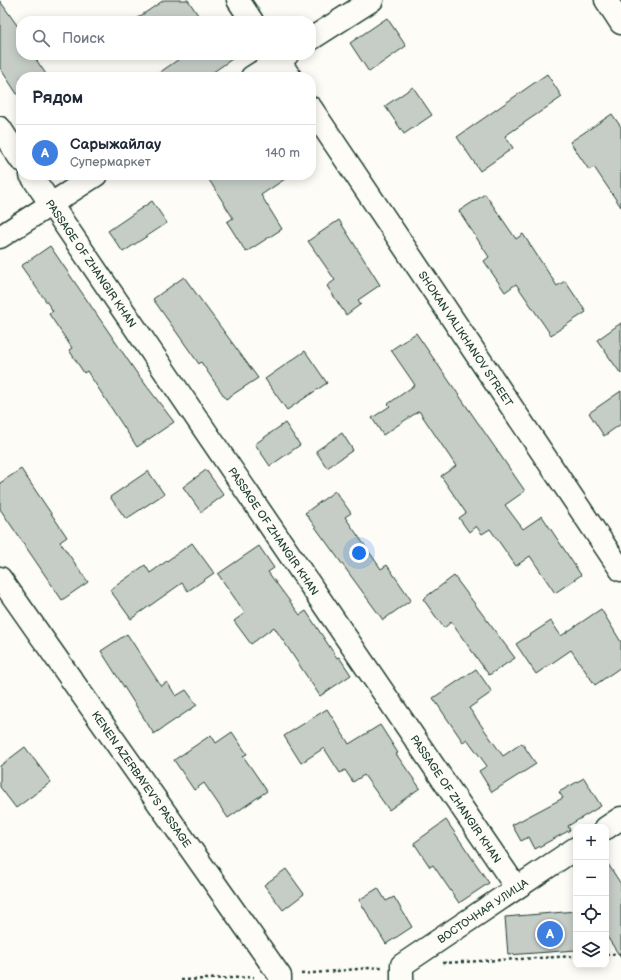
<!DOCTYPE html>
<html lang="ru">
<head>
<meta charset="utf-8">
<style>
	:root { --surface:#fff; --page:#f6f6f7; --text:#1f2937; --muted:#747a83; --line:#e0e1e3; --accent:#1a73e8 }
	body { margin:0; font-family:"Balsamiq Sans",sans-serif; background:var(--page); color:var(--text) }
	.controls { position:absolute; right:12px; bottom:12px; display:grid; overflow:hidden; border-radius:8px; box-shadow:0 2px 10px #0003 }
	.controls button { width:36px; height:36px; display:grid; place-items:center; padding:0; border:0; border-bottom:1px solid var(--line); background:var(--surface); color:var(--text); font:20px sans-serif }
	.you { position:absolute; left:359px; top:553px; width:14px; height:14px; margin:-10px; border:3px solid #fff; border-radius:50%; background:#1a73e8; box-shadow:0 0 0 6px #1a73e833 }
	.badge { display:grid; place-items:center; width:26px; height:26px; border-radius:50%; background:var(--accent); color:#fff; font-size:13px; font-weight:700 }
	.pin { position:absolute; translate:-50% -50%; border:2px solid #fff; box-shadow:0 1px 4px #0006 }
	.list { margin:0; padding:0; list-style:none }
	h2 { display:flex; justify-content:space-between; align-items:center; height:52px; margin:0; padding:0 16px; font-size:17px }
	h2 small { font-size:13px; font-weight:400; color:var(--muted) }
	.list li { display:grid; grid-template-columns:26px 1fr auto; gap:12px; align-items:center; box-sizing:border-box; height:56px; padding:0 16px; border-top:1px solid var(--line) }
	.list b { display:block; font-size:15px; white-space:nowrap }
	.list p { margin:0; font-size:13px; white-space:nowrap; color:var(--muted) }
	.list em { font-size:13px; font-style:normal; color:var(--muted) }
	.icon { flex:none; width:22px; height:22px; fill:none; stroke:currentColor; stroke-width:2; stroke-linecap:round; stroke-linejoin:round }
	.map { position:relative; flex:none; width:621px; height:980px; overflow:hidden }
	.search { position:absolute; background:var(--surface); box-shadow:0 2px 10px #0003; left:16px; top:16px; width:300px; height:44px; display:flex; align-items:center; gap:10px; box-sizing:border-box; padding:0 14px; border-radius:16px; color:var(--muted); font-size:15px }
	.panel { position:absolute; background:var(--surface); box-shadow:0 2px 10px #0003; left:16px; top:72px; width:300px; height:108px; border-radius:16px }
	.map>svg:first-child { display:block }
</style>
</head>
<body>
<div class="map">
<svg width="621" height="980" viewBox="0 0 621 980">
	<rect width="100%" height="100%" fill="#fdfcf7"/>
	<filter id="ink" filterUnits="userSpaceOnUse"><feTurbulence type="fractalNoise" baseFrequency=".025" numOctaves="2"/><feDisplacementMap in="SourceGraphic" scale="8" xChannelSelector="R" yChannelSelector="G"/><feConvolveMatrix kernelMatrix="1 2 1 2 8 2 1 2 1" color-interpolation-filters="sRGB"/></filter>
	<g filter="url(#ink)">
		<path fill="#c6cdc7" stroke="#1f3d34" d="M 164,0 L 188,0 L 202,21 L 133,21 Z
			M 0,1 L 21,31 L 21,55 L 33,55 L 48,77 L 21,77 L 21,100 L 0,68 Z
			M 387,18 L 406,46 L 369,72 L 350,43 Z
			M 185,55 L 238,55 L 206,77 L 153,77 Z
			M 547,74 L 562,97 L 505,136 L 513,148 L 480,171 L 457,137 Z
			M 413,87 L 432,115 L 404,134 L 385,106 Z
			M 612,114 L 621,127 L 621,207 L 594,167 L 589,170 L 570,142 Z
			M 206,175 L 291,175 L 261,195 L 282,229 L 246,252 L 227,222 L 233,218 Z
			M 485,194 L 516,239 L 523,234 L 557,286 L 565,281 L 586,312 L 551,335 L 516,284 L 505,292 L 484,261 L 489,257 L 459,211 Z
			M 152,201 L 167,223 L 123,252 L 108,231 Z
			M 339,220 L 380,285 L 358,300 L 361,304 L 346,315 L 327,286 L 335,280 L 308,241 Z
			M 50,246 L 136,372 L 174,422 L 137,447 L 87,371 L 84,373 L 69,350 L 72,348 L 49,314 L 53,311 L 21,266 Z
			M 184,277 L 258,378 L 226,399 L 201,362 L 199,364 L 153,299 Z
			M 621,323 L 621,374 L 597,340 Z
			M 416,333 L 525,491 L 505,505 L 523,529 L 542,516 L 581,575 L 555,593 L 530,556 L 516,566 L 490,529 L 482,534 L 476,526 L 469,532 L 459,518 L 466,513 L 441,476 L 456,466 L 419,411 L 383,435 L 372,418 L 390,406 L 388,404 L 415,385 L 391,350 Z
			M 305,351 L 327,383 L 287,410 L 265,379 Z
			M 621,391 L 621,424 L 604,436 L 589,413 Z
			M 285,423 L 300,445 L 270,466 L 255,444 Z
			M 342,433 L 353,450 L 327,468 L 316,451 Z
			M 21,469 L 67,537 L 60,542 L 88,582 L 62,600 L 0,509 L 0,483 Z
			M 206,470 L 224,495 L 201,512 L 183,487 Z
			M 148,471 L 164,494 L 126,519 L 110,497 Z
			M 335,491 L 351,513 L 345,517 L 381,569 L 387,565 L 411,600 L 383,620 L 305,513 Z
			M 192,543 L 214,573 L 188,591 L 182,583 L 131,619 L 110,590 L 145,565 L 150,573 Z
			M 259,546 L 274,568 L 268,572 L 300,615 L 306,611 L 337,658 L 339,657 L 351,675 L 320,696 L 274,627 L 251,644 L 234,621 L 245,613 L 218,574 Z
			M 454,576 L 515,658 L 489,675 L 451,622 L 444,628 L 423,599 Z
			M 601,609 L 621,642 L 621,667 L 595,685 L 571,650 L 536,674 L 516,644 L 551,621 L 561,636 Z
			M 127,634 L 161,686 L 167,682 L 176,696 L 186,690 L 197,705 L 154,734 L 101,651 Z
			M 476,669 L 492,692 L 469,708 L 503,756 L 522,743 L 536,764 L 492,792 L 479,771 L 487,766 L 467,739 L 463,742 L 433,698 Z
			M 327,709 L 349,744 L 380,725 L 398,753 L 396,754 L 420,788 L 389,810 L 364,775 L 353,782 L 345,770 L 340,773 L 324,748 L 301,763 L 284,736 Z
			M 232,732 L 247,754 L 243,756 L 267,791 L 228,818 L 204,783 L 194,790 L 174,760 L 211,735 L 216,743 Z
			M 25,747 L 51,782 L 16,808 L 0,787 L 0,766 Z
			M 584,778 L 601,806 L 568,826 L 570,830 L 535,849 L 529,837 L 521,841 L 512,825 L 563,798 L 559,792 Z
			M 446,820 L 489,883 L 459,903 L 433,865 L 430,867 L 414,843 Z
			M 606,861 L 621,884 L 621,958 L 606,935 Z
			M 286,869 L 304,894 L 283,910 L 264,885 Z
			M 378,888 L 386,901 L 394,897 L 412,927 L 386,944 L 359,900 Z
			M 576,911 L 576,950 L 508,955 L 505,917 Z"/>
		<g fill="none" stroke-linecap="round" stroke-linejoin="round">
			<defs>
				<g id="minor">
					<path d="M 606,0 L 621,23"/>
					<path d="M 311,39 L 372,0"/>
					<path d="M 252,77 L 287,55"/>
					<path d="M 0,128 L 21,160"/>
					<path id="s1" d="M 31,175 L 516,887"/>
					<path d="M 0,237 L 96,175"/>
					<path id="s2" d="M 0,578 L 280,976 L 280,980"/>
					<path d="M 606,828 L 621,818"/>
					<path id="s3" d="M 402,980 L 402,965 L 576,848"/>
				</g>
				<g id="major">
					<path d="M 238,0 L 252,21"/>
					<path d="M 275,55 L 290,77"/>
					<path id="s4" d="M 311,108 L 621,570"/>
				</g>
			</defs>
			<use href="#minor" stroke="#1f3d34" stroke-width="25"/>
			<use href="#major" stroke="#1f3d34" stroke-width="25"/>
			<path stroke="#1f3d34" stroke-width="2.5" stroke-dasharray="3 3" stroke-linecap="butt" d="M 606,954 L 621,954
				M 443,963 L 576,956
				M 301,974 L 382,967
				M 181,980 L 254,977"/>
			<use href="#minor" stroke="#fdfcf7" stroke-width="22"/>
			<use href="#major" stroke="#fdfcf7" stroke-width="22"/>
		</g>
	</g>
	<g text-anchor="middle" stroke-width="3.5" stroke-linejoin="round" paint-order="stroke">
		<g font-size="11" fill="#1f3d34" stroke="#fdfcf7">
			<text dy="4" stroke="none"><textPath href="#s1" startOffset="107">PASSAGE OF ZHANGIR KHAN</textPath></text>
			<text dy="4" stroke="none"><textPath href="#s4" startOffset="278">SHOKAN VALIKHANOV STREET</textPath></text>
			<text dy="4" stroke="none"><textPath href="#s1" startOffset="431">PASSAGE OF ZHANGIR KHAN</textPath></text>
			<text dy="4" stroke="none"><textPath href="#s2" startOffset="246">KENEN AZERBAYEV'S PASSAGE</textPath></text>
			<text dy="4" stroke="none"><textPath href="#s1" startOffset="755">PASSAGE OF ZHANGIR KHAN</textPath></text>
			<text dy="4" stroke="none"><textPath href="#s3" startOffset="112">ВОСТОЧНАЯ УЛИЦА</textPath></text>
		</g>
	</g>
</svg>
<div class="controls">
<button>+</button>
<button>−</button>
<button><svg class="icon" aria-label="locate" viewBox="0 0 24 24"><circle cx="12" cy="12" r="6"/><path d="M12 2v4M12 18v4M2 12h4M18 12h4"/></svg></button>
<button><svg class="icon" aria-label="layers" viewBox="0 0 24 24"><path d="M12 4l9 5-9 5-9-5zM3 14l9 5 9-5"/></svg></button>
</div>
<div class="you"></div>
<div class="pin badge" style="left:550px;top:934px;background:#3f7fe0">A</div>
<div class="search"><svg class="icon" aria-label="search" viewBox="0 0 24 24"><circle cx="10" cy="10" r="6"/><path d="M15 15l6 6"/></svg>Поиск</div>
<section class="panel">
<h2>Рядом<small></small></h2>
<ul class="list">
<li><span class="badge" style="background:#3f7fe0">A</span><div><b>Сарыжайлау</b><p>Супермаркет</p></div><em>140 m</em></li>
</ul>
</section>
</div>
</body>
</html>
